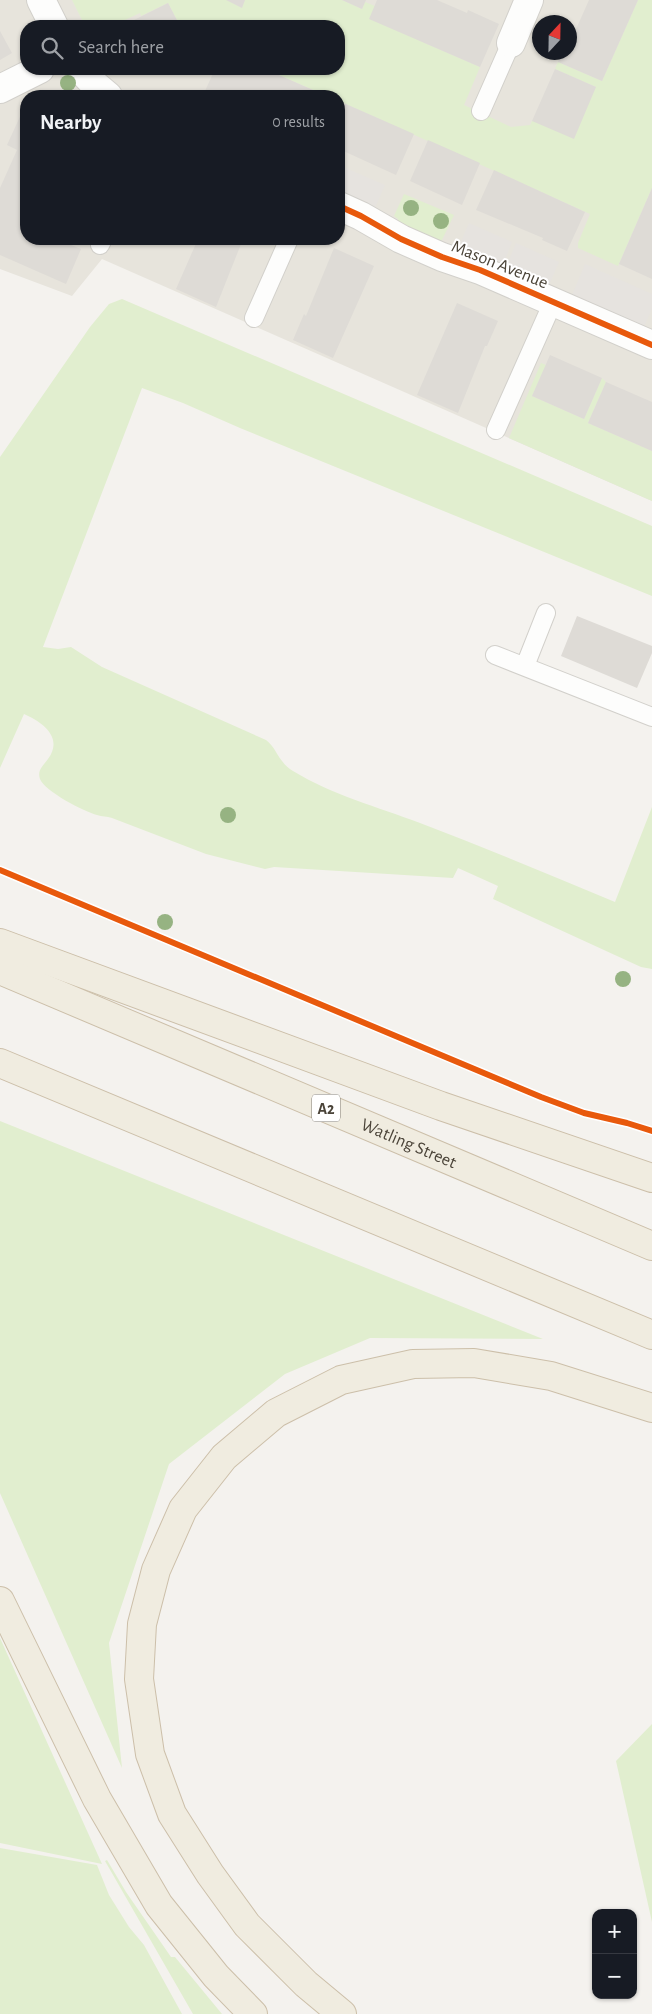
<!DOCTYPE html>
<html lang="en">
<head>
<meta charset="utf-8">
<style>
	:root { --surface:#171b24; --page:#20242c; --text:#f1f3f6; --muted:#9ea1a6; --line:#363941 }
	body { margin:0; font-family:"Alegreya Sans",sans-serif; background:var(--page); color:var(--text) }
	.controls { position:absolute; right:15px; bottom:15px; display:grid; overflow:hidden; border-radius:10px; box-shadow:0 1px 4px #0004 }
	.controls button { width:45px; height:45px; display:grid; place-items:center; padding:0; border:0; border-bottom:1px solid var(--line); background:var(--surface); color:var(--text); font:25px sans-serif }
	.compass { position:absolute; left:532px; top:15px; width:45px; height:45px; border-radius:50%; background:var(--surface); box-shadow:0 1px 4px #0004; rotate:22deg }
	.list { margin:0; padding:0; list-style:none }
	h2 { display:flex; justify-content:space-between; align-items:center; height:65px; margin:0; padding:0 20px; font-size:21px }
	h2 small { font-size:16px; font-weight:400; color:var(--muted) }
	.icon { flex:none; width:28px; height:28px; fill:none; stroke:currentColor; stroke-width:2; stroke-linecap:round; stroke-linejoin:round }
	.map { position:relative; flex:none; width:652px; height:2014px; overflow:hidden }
	.search { position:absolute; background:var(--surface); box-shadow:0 1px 4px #0004; left:20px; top:20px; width:325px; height:55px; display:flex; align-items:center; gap:12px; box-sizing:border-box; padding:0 18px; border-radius:20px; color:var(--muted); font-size:19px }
	.panel { position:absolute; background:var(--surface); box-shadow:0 1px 4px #0004; left:20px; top:90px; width:325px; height:155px; border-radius:20px }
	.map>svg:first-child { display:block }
</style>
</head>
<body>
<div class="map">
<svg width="652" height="2014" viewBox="0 0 652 2014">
	<rect width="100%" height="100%" fill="#f4f2ee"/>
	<path fill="#e7e4dc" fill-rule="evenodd" d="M 0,0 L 652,0 L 652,501 L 102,259 L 72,296 L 0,269 ZM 540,22 L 570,22 L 570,52 L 540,52 ZM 26,26 L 339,26 L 339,69 L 26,69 ZM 26,96 L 339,96 L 339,239 L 26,239 Z"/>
	<path fill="#e1eecf" d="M 72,0 L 342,0 L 362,9 L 365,2 L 375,6 L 425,43 L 480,67 L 464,105 L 511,127 L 530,125 L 532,121 L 596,87 L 555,69 L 558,62 L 602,81 L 638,0 L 652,0 L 652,188 L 618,266 L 578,248 L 578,243 L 590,214 L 339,101 L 339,96 L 327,96 L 265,69 L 339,69 L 339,26 L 180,26 L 168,3 L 141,16 L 140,13 L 112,26 L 85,26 Z
		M 157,90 L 169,91 L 183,96 L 146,96 L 150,92 Z
		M 404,194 L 454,215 L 441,242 L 438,244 L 398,222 L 398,219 L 394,216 Z
		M 122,299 L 652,526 L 652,596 L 240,428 L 183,403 L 142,388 L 43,647 L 58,649 L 71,647 L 102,667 L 266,740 C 277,748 278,762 293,771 C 332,795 378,807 420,823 C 486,848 550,875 615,902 L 652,807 L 652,969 L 641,967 L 493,899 L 498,886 L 458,868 L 453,878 L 274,867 L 265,869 L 206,854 L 112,818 C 107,816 102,817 97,815 C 85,812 44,791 40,779 C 37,770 43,766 48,759 C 64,737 42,722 24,714 L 0,768 L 0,457 L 90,327 L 109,304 Z
		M 541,363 L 546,365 L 532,396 L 584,419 L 602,378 L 606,382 L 588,423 L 652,451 L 652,501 L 509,438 Z
		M 0,1121 L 543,1339 L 370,1338 L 285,1374 L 169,1464 L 109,1643 L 122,1768 L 0,1493 Z
		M 0,1638 L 102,1864 L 0,1843 Z
		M 652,1724 L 652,1922 L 616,1761 Z
		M 0,1848 L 97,1865 L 109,1895 L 129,1927 L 144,1945 L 182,2014 L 0,2014 Z
		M 107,1860 L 126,1892 L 171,1957 L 175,1957 L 222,2014 L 193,2014 L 105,1861 Z"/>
	<path fill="#e6e3df" d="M 343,167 L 385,185 L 375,208 L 339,192 L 339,177 Z
		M 469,223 L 512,242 L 503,265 L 459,246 Z
		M 516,243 L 559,262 L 549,285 L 506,267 Z
		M 585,264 L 652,294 L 652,309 L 644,327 L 572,295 Z"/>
	<path fill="#dedbd6" d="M 226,0 L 245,0 L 242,8 Z
		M 342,0 L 366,0 L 362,9 Z
		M 377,0 L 437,0 L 467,13 L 468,10 L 499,24 L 480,67 L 369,19 Z
		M 589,0 L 638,0 L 602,81 L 558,62 L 562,52 L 570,52 L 570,34 L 573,36 Z
		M 168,3 L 180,26 L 130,26 L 128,23 Z
		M 0,31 L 12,53 L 0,60 Z
		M 215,69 L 265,69 L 313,90 L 310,96 L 218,96 L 205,91 Z
		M 555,69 L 596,87 L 574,139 L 532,121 Z
		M 339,101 L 414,134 L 396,175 L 339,149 Z
		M 23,110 L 26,112 L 26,239 L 56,239 L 81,249 L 66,284 L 0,255 L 0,188 L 17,150 L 7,145 Z
		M 428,140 L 480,163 L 462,205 L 410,181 Z
		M 494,170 L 585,212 L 567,251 L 542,240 L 543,238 L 476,210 Z
		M 652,188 L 652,279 L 619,264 Z
		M 198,239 L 243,239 L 216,307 L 176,289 Z
		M 334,248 L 374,266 L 333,358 L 293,340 L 304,314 L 306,316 Z
		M 457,303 L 498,321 L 487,346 L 485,346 L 458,413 L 417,395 Z
		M 550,355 L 602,378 L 584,419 L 532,396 Z
		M 606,382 L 652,402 L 652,451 L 588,423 Z
		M 577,616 L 652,646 L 652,653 L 637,688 L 561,656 Z"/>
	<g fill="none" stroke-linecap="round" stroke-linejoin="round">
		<defs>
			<path id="service" d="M 481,111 L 511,43
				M 100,245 L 103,239
				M 254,318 L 289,239
				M 496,430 L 553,302
				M 495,655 L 652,717
				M 525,666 L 546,613"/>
			<path id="minor" d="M 41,0 L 54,26
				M 511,43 L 529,0
				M 80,69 L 95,85 L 108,96
				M 0,89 L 40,69
				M 339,206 L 361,216 L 401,239 L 442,257 L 480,270 L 652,345"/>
			<g id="trunk">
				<path d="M 0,943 L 441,1106 L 652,1178"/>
				<path id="s1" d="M 0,970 L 652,1246"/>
				<path d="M 0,1063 L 652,1335"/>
				<path d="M 0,1601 L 97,1799 L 159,1905 L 216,1976 L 253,2014"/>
				<path d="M 342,2014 L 306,1984 L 247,1925 L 210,1874 L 172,1814 L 150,1754 L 139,1679 L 142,1624 L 156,1570 L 183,1509 L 224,1457 L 276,1413 L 341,1380 L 413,1364 L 474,1363 L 551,1376 L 652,1408"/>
			</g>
		</defs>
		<use href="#service" stroke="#d2d0cb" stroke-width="20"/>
		<use href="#minor" stroke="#d2d0cb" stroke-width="30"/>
		<use href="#trunk" stroke="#ccbfa9" stroke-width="30"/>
		<use href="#service" stroke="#fdfdfc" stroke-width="18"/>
		<use href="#minor" stroke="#fdfdfc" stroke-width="28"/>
		<use href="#trunk" stroke="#f0ece0" stroke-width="28"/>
		<defs>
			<path id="cycleway" d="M 339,206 L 361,216 L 401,239 L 442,257 L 480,270 L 652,345
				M 0,870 L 541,1097 L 584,1113 L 627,1123 L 652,1131"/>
		</defs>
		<use href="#cycleway" stroke="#fff" stroke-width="9"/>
		<use href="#cycleway" stroke="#e8590c" stroke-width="6"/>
	</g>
	<g fill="#96b382">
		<circle cx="68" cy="83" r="8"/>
		<circle cx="411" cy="208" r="8"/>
		<circle cx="441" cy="221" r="8"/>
		<circle cx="228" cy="815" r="8"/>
		<circle cx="165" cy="922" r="8"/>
		<circle cx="623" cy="979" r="8"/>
	</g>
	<g text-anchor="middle" stroke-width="4" stroke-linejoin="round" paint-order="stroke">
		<rect fill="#fff" stroke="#817c74" stroke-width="1" x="312" y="1094.5" width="28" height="27" rx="4"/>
		<g font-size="16" font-weight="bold" fill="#4b4439">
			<text x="326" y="1114">A2</text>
		</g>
		<g font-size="18" fill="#4b4439" stroke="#fff">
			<text transform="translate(500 264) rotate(22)" y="6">Mason Avenue</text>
			<text dy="6" stroke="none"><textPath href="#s1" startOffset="444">Watling Street</textPath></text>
		</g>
	</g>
</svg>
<div class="controls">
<button>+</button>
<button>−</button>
</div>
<svg class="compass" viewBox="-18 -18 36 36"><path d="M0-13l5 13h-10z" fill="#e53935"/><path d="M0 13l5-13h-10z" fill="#9ea1a6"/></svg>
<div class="search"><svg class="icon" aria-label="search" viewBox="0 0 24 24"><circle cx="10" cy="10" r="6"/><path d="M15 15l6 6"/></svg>Search here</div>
<section class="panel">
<h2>Nearby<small>0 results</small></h2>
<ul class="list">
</ul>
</section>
</div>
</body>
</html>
